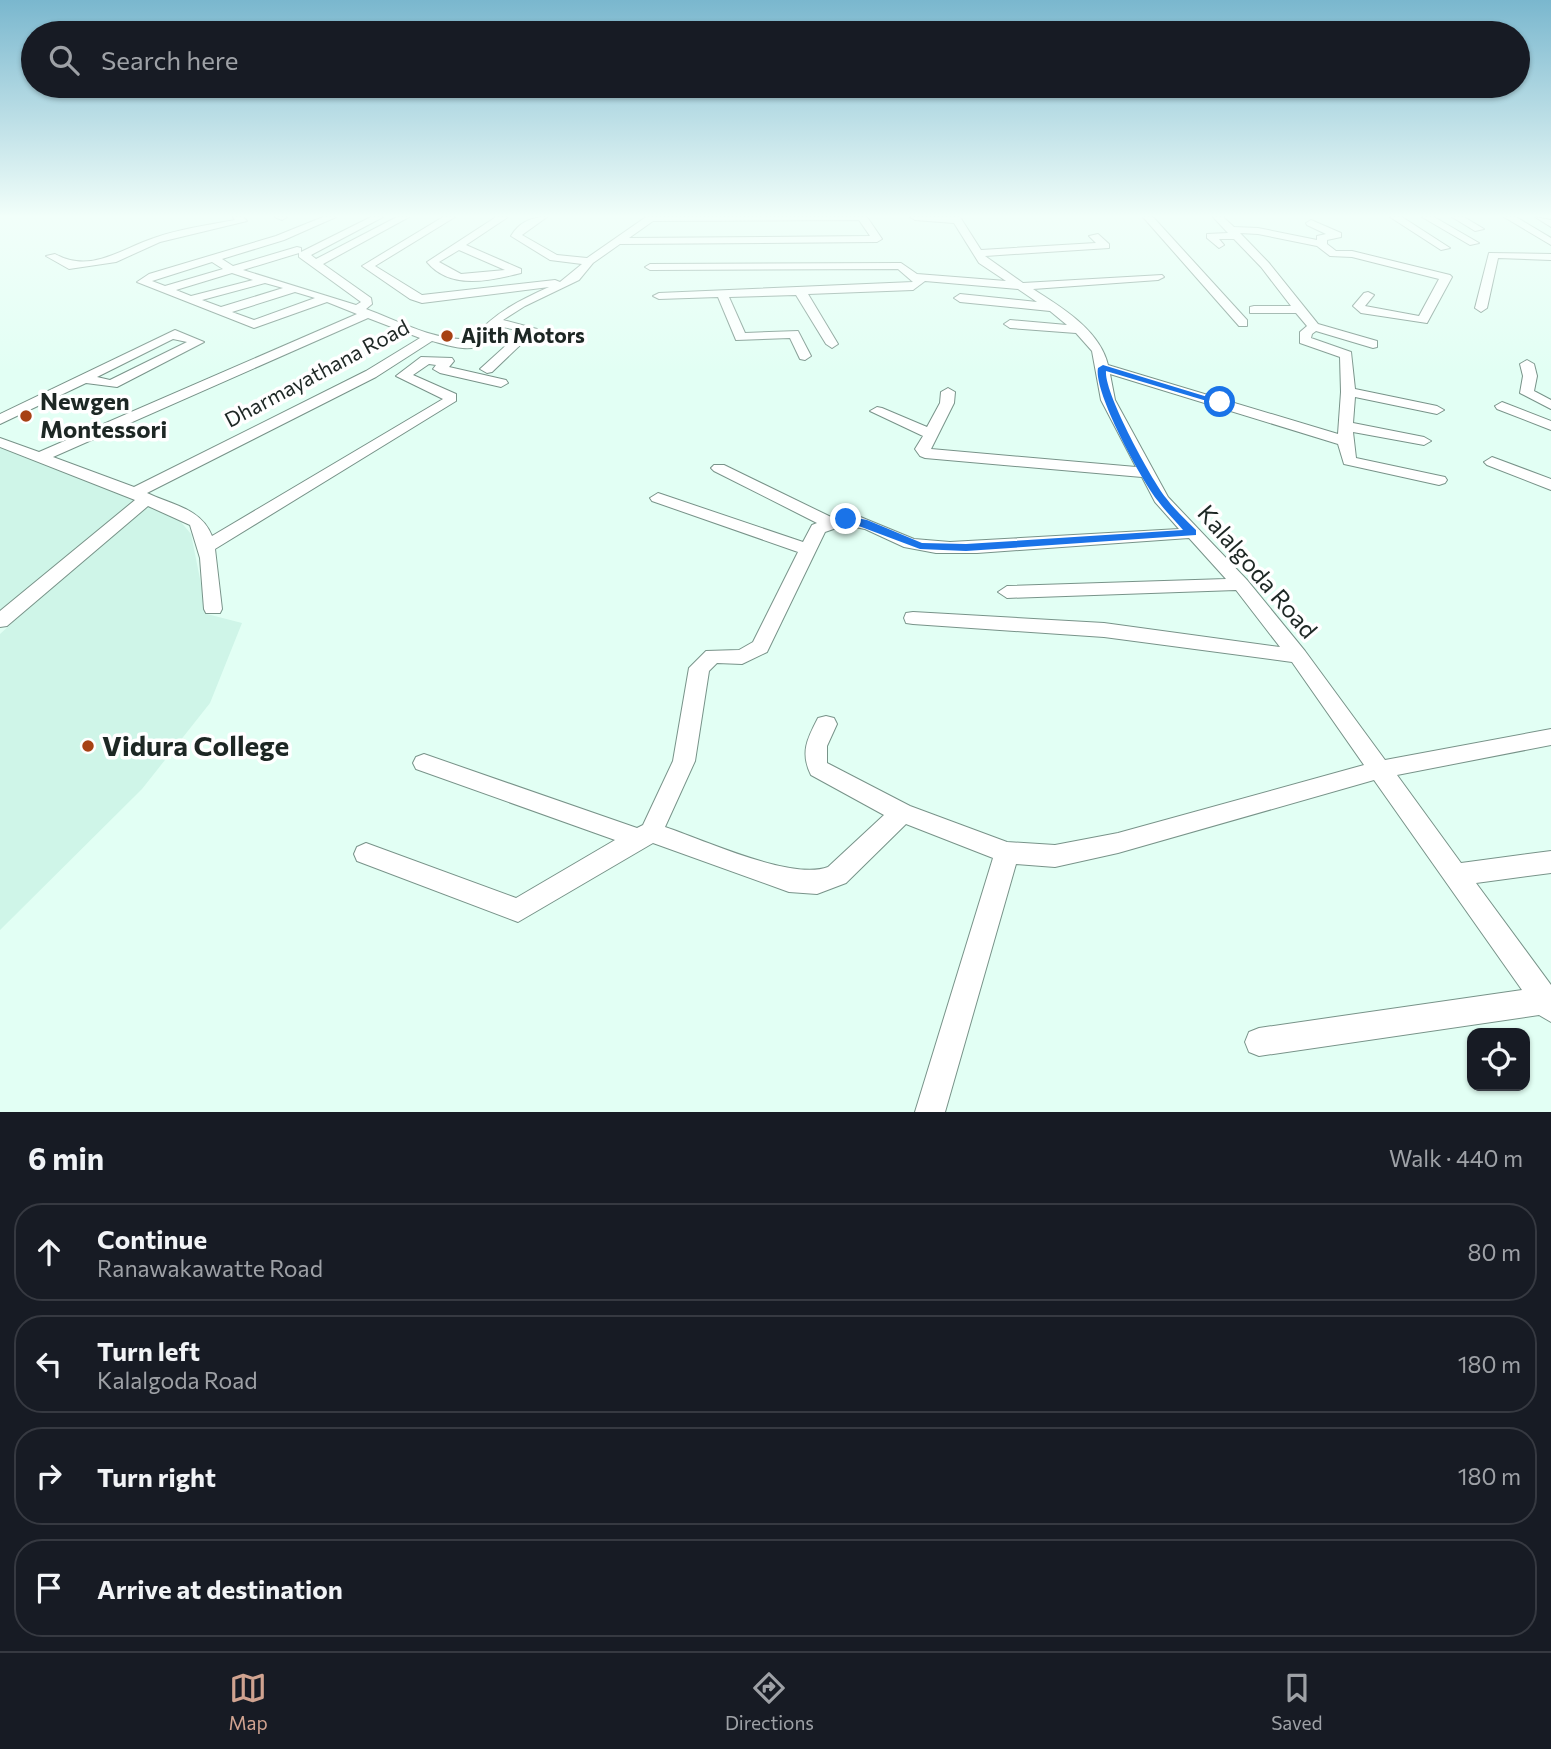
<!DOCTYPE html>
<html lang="en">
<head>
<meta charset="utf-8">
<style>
	:root { --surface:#171b24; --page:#20242c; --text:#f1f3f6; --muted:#9ea1a6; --line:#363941; --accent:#d0a390 }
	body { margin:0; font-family:Commissioner,sans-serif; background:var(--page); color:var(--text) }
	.controls { position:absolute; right:21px; bottom:21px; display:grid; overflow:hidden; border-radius:14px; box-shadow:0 2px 5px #0004 }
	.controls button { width:63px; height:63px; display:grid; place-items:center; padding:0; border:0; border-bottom:2px solid var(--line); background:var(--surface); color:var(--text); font:35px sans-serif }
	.stop { position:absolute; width:21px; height:21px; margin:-16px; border:5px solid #1a73e8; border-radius:50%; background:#fff }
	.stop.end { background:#1a73e8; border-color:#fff; box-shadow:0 2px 7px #0008 }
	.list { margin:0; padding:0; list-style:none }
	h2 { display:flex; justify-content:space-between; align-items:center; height:91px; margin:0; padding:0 28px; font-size:30px }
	h2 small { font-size:23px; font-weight:400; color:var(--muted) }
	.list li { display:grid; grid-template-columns:46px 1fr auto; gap:21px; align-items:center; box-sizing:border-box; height:98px; margin:0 14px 14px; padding:0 14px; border:2px solid var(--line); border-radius:28px }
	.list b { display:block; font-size:26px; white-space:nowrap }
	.list p { margin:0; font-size:23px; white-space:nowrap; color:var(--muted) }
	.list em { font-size:23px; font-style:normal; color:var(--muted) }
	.icon { flex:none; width:38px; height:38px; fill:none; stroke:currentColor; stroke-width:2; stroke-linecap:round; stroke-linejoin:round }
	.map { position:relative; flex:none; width:1551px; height:1112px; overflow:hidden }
	.search { position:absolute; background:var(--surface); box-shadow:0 2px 5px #0004; left:21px; right:21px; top:21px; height:77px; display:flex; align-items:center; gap:18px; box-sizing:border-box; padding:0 24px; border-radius:38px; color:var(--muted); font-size:26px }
	.sheet { height:539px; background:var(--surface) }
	nav { display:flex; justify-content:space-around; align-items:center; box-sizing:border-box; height:98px; border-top:2px solid var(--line); background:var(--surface); font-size:19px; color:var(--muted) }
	nav a { display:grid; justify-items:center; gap:4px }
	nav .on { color:var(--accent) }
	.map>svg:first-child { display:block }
</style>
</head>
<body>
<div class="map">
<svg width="1551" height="1112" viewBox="0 0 1551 1112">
	<rect width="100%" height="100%" fill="#e2fff4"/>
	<path fill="#cff5e8" d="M 0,445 L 129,496 L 135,502 L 0,617 Z
		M 145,504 L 174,514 L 191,534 L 207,614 L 242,623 L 210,703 L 142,789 L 0,930 L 0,634 Z"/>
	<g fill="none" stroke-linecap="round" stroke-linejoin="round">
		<defs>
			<path id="minor" d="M 233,217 L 243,217 L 247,221 L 160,242 L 116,262 L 69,269 L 46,256 L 55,254 C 91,274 120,249 154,238 C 179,229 208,225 235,220 Z
				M 275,217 L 287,217 L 282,220 Z
				M 323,217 L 336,217 L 284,240 L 222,259 L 233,266 L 297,247 L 301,248 L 301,252 L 371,217 L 383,217 L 311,255 L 316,259 L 397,217 L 409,217 L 323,264 L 371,298 L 372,304 L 366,309 C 399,321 436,342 472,339 C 494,313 518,301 549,287 L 422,303 L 410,299 L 362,266 L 443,217 L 455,217 L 375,266 L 422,295 L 555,280 L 560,282 L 582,264 L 550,260 L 511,236 C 519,222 532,217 547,217 L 522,235 L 557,255 L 587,258 L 646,217 L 867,217 L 882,239 L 877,242 L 620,244 L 593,263 L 579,280 L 525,306 L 503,320 L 537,329 L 492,372 L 487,373 L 480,369 L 522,331 L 497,326 C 492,332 487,339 482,344 C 470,354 445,344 432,341 L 376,377 L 147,493 C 172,505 201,508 212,536 L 443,399 L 396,376 L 421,357 L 452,358 L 454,361 L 449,367 L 506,380 L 508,383 L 501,387 L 440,373 L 433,369 L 436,365 L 429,364 L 413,375 L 456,394 L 456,401 L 215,549 L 222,609 L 220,613 L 206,613 L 204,609 L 200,558 L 190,525 L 148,506 L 7,626 L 0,627 L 0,611 L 135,500 L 0,447 L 0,438 L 39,452 L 357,314 L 327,302 L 254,328 L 137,282 L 149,274 L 276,236 ZM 859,220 L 870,236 L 629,238 L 653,221 ZM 299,253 L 299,257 L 361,302 L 356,305 L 243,270 ZM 212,262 L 223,269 L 165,286 L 152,281 ZM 232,273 L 253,280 L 191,296 L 176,290 ZM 265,283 L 283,288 L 221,307 L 202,300 ZM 295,292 L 315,298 L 254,320 L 232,312 ZM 368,318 L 420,338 L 366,371 L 134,487 L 53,457 Z
				M 496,217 L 508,217 L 466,245 L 521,269 L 521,273 C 489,281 450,290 427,262 ZM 459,250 L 505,270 L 461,274 L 439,262 Z
				M 910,217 L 960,217 L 981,250 L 1096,243 L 1089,236 L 1098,234 L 1109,244 L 1109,248 L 985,256 L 1023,283 L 1162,275 L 1164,277 L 1158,280 L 1033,289 C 1061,307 1100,330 1108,365 L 1338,434 L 1341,392 L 1340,357 L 1300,343 L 1300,332 L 1307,326 L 1296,313 L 1250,313 L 1250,307 L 1254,306 L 1291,306 L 1261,267 L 1234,239 L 1219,239 L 1224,245 L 1219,248 L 1207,238 L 1207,234 L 1228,233 L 1213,217 L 1223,217 L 1234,227 L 1258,228 L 1317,240 L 1317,236 L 1326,234 L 1307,225 L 1306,223 L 1311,220 L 1341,233 L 1341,237 L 1327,240 L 1327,244 L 1336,251 L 1352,251 L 1450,275 L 1452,277 L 1427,323 L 1361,313 L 1353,306 L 1364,293 L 1368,292 L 1374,295 L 1365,306 L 1419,316 L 1439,279 L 1352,257 L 1330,256 L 1317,246 L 1258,234 L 1240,233 L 1269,263 L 1318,324 L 1377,341 L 1377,347 L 1373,348 L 1316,331 L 1312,334 L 1311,338 L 1351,352 L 1355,389 L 1437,406 L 1444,410 L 1437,414 L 1355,397 L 1353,423 L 1424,437 L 1431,441 L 1424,445 L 1353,432 L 1356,458 L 1445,477 L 1447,480 L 1445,483 L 1439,485 L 1344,464 L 1338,444 L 1110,374 L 1115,400 L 1168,497 L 1247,580 L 1305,651 L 1385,760 L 1551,729 L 1551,745 L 1397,775 L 1461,863 L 1551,851 L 1551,873 L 1476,883 L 1551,985 L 1551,1022 L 1539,1015 L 1259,1056 L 1249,1052 L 1245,1042 L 1249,1032 L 1259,1028 L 1522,990 L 1374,780 L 1118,853 L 1055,867 L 1016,864 L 945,1112 L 915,1112 L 993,858 L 906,824 L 846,883 L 817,894 L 789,892 L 653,843 L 518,922 L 357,861 L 354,854 L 357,847 L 366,843 L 516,898 L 615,840 L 416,769 L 413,763 L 416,757 L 424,754 L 637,828 L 643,825 L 673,761 L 689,668 L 706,651 L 739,650 L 753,642 L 798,552 L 652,501 L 650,498 L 658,493 L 664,495 L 803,542 L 812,525 L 817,523 L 714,471 L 711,468 L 714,465 L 724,465 L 831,517 L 858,516 L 914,539 L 950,542 L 1179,529 L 1155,502 L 1142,477 L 925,458 L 920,456 L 915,449 L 923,436 L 870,411 L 877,407 L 882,408 L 927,427 L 940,403 L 941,392 L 948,388 L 955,392 L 954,403 L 931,449 L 1136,467 L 1101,400 L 1092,351 L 1076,333 L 1010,328 L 1004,324 L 1010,320 L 1067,325 L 1050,311 L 960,302 L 954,298 L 960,294 L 1037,302 L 1018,289 L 925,281 L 913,290 L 808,294 L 838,344 L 832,348 L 826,344 L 796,295 L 729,297 L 745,333 L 798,331 L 811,356 L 805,360 L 800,359 L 790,338 L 736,340 L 718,297 L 659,299 L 653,296 L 659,293 L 913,282 L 898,269 L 650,270 L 645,267 L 650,264 L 901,263 L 917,274 L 1006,281 L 979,263 L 954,223 L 915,220 ZM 845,525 L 865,529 L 904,547 L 936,553 L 977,553 L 1189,538 L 1226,579 L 1007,586 L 998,592 L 1007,598 L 1236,590 L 1280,647 L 1104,623 L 913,612 L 906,613 L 904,618 L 906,623 L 913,624 L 1104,637 L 1292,662 L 1364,765 L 1118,833 L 1055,845 L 1007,842 L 910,806 L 827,763 L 827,746 L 837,724 L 834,718 L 826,716 L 818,718 C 807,739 800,753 811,775 L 884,815 L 828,867 C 792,881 704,840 665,827 L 695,761 L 709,671 L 717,663 L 742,664 L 767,652 L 825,532 Z
				M 1143,217 L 1153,217 L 1247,320 L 1247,326 L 1239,326 Z
				M 1390,217 L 1402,217 L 1450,248 L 1441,250 Z
				M 1422,217 L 1434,217 L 1479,243 L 1470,245 Z
				M 1452,217 L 1464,217 L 1484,229 L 1475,231 Z
				M 1504,217 L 1516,217 L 1551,238 L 1551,245 Z
				M 1535,217 L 1551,220 L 1551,227 Z
				M 1489,253 L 1551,254 L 1551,260 L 1498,258 L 1487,308 L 1481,312 L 1475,308 Z
				M 175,330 L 204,342 L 117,387 L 86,383 L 0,424 L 0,414 ZM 173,339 L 187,342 L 110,380 L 97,377 Z
				M 1527,360 L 1534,364 L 1537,376 L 1534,391 L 1551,400 L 1551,409 L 1520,393 L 1523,376 L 1520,364 Z
				M 1502,402 L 1551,421 L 1551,430 L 1497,409 L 1495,406 Z
				M 1492,457 L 1551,479 L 1551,490 L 1487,465 L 1484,462 Z"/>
		</defs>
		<use href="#minor" stroke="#789389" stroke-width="2"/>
		<use href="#minor" fill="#fff" fill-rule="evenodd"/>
	</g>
	<linearGradient id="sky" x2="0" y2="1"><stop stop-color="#7ab7ce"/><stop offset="0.58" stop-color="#f2fffa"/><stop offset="1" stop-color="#f2fffa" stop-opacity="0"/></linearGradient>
	<rect width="1551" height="373" fill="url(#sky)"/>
	<path fill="#1a73e8" d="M 1103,365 L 1224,402 L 1217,404 L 1106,371 C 1104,393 1151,479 1166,498 C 1175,510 1186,520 1196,530 L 1196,535 L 966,551 L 920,549 L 840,519 L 846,516 L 867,520 L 922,543 L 966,544 L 1183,530 C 1175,520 1165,511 1158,501 C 1141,480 1093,391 1098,368 Z"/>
	<g fill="#a74214" stroke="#fff" stroke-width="2.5">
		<circle cx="447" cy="336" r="7"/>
		<circle cx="26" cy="416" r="7"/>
		<circle cx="88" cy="746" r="7"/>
	</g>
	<g text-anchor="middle" stroke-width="7" stroke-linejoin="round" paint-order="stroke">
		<g font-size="21" font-weight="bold" fill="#1d2724" stroke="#fff" text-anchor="start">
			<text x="461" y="343">Ajith Motors</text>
		</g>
		<g font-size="21" fill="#1d2724" stroke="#fff">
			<text transform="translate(317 374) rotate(-28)" y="7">Dharmayathana Road</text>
		</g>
		<g font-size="24" font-weight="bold" fill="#1d2724" stroke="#fff" text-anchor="start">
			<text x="40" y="410">Newgen<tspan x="40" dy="28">Montessori</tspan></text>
		</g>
		<g font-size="24" fill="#1d2724" stroke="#fff">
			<text transform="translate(1257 572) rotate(49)" y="8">Kalalgoda Road</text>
		</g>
		<g font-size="28" font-weight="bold" fill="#1d2724" stroke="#fff" text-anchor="start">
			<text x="102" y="756">Vidura College</text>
		</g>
	</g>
</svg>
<div class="controls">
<button><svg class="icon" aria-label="locate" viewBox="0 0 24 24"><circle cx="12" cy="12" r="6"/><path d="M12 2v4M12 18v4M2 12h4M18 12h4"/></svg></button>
</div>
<div class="stop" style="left:1220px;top:402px"></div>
<div class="stop end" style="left:846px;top:519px"></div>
<div class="search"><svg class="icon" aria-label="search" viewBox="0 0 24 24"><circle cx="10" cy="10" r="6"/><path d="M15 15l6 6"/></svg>Search here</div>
</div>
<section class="sheet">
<h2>6 min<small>Walk · 440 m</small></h2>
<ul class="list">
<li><svg class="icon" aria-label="ahead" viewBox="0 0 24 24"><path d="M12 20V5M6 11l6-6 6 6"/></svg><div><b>Continue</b><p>Ranawakawatte Road</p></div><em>80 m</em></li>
<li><svg class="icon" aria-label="left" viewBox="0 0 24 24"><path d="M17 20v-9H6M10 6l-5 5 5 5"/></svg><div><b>Turn left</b><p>Kalalgoda Road</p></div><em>180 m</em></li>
<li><svg class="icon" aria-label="right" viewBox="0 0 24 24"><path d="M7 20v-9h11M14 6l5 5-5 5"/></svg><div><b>Turn right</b></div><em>180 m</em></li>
<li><svg class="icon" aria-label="arrive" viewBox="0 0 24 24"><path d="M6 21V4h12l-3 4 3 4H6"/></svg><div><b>Arrive at destination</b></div></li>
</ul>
</section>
<nav>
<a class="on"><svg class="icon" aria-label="map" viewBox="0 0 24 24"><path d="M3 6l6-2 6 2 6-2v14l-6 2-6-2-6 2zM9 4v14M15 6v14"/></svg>Map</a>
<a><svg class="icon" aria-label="directions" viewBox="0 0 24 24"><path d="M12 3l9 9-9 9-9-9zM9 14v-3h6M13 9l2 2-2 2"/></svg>Directions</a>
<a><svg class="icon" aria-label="saved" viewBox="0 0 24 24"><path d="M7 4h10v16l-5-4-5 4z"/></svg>Saved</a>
</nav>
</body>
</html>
